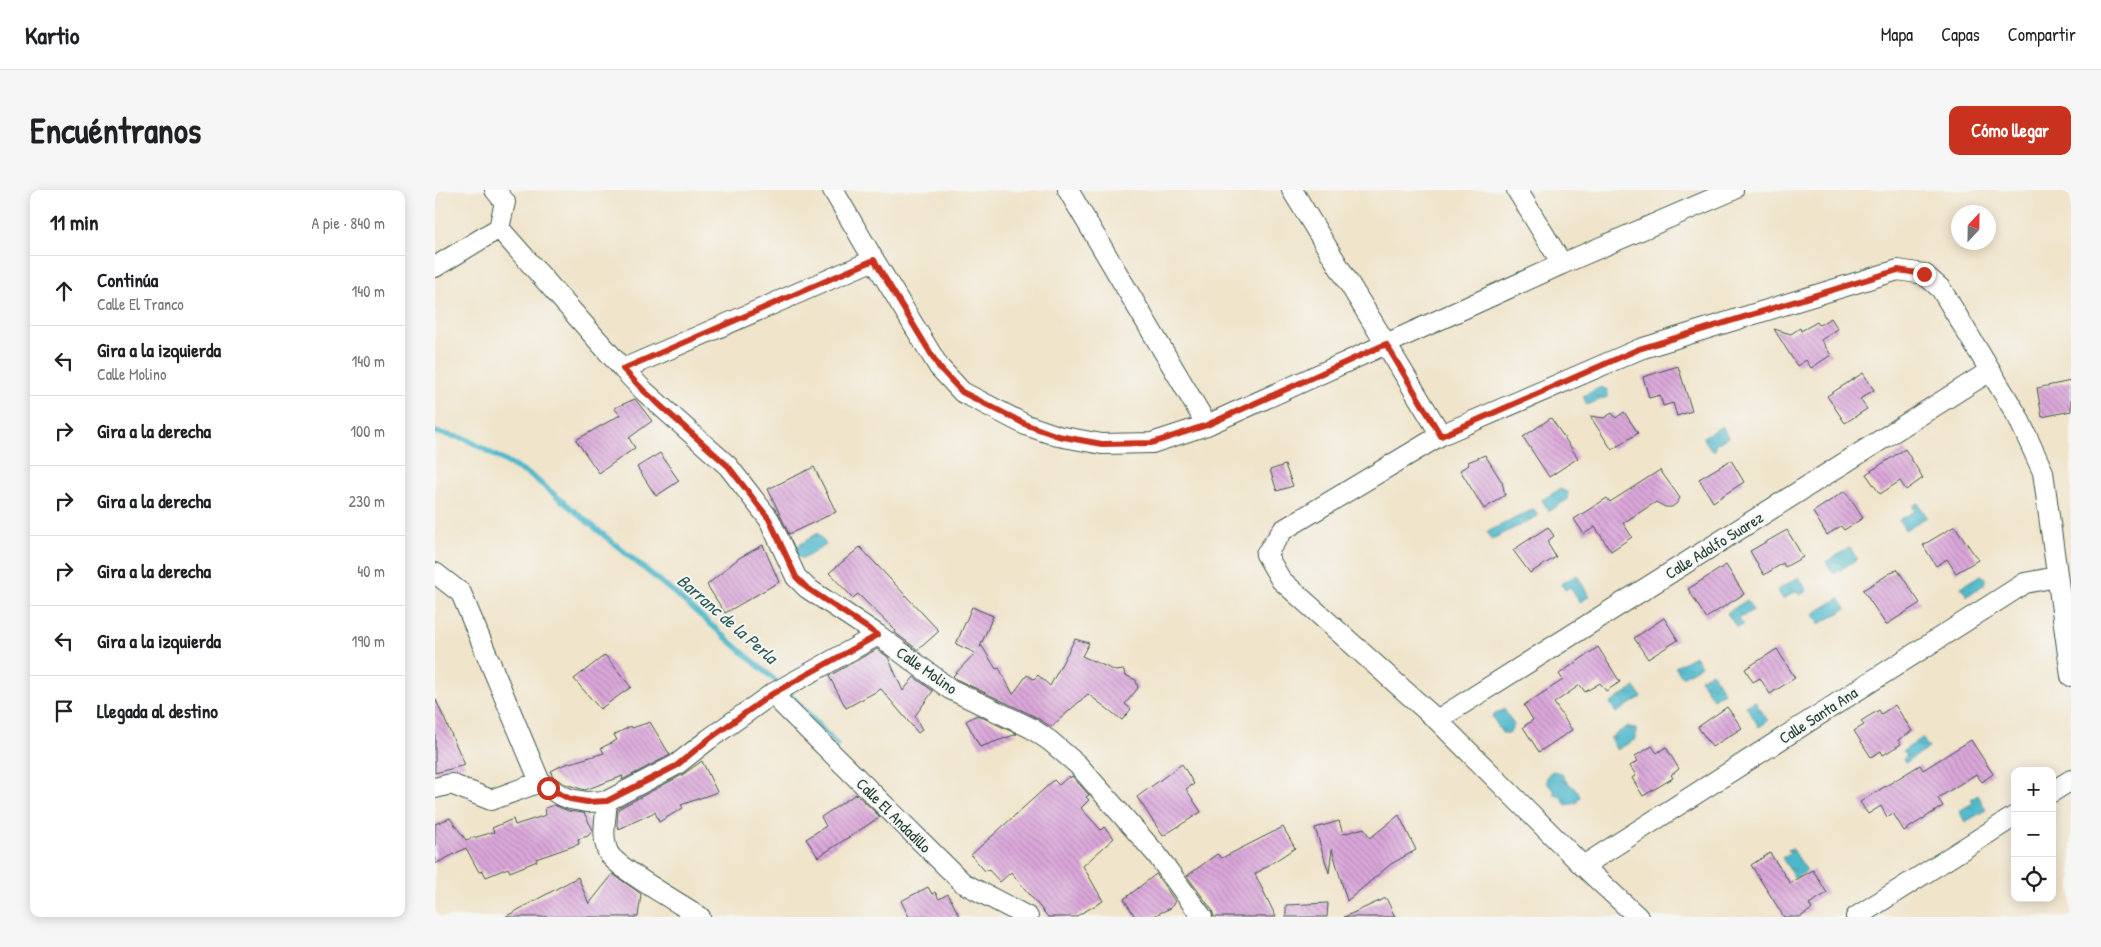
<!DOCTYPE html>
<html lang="es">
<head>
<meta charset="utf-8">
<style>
	:root { --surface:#fff; --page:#f6f6f6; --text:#202124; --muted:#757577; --line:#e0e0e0; --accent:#c8321e }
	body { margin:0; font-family:"Patrick Hand",sans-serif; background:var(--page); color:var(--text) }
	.controls { position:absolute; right:15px; bottom:15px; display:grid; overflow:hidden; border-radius:10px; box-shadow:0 2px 12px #0003 }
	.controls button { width:45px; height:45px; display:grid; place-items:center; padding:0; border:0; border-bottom:1px solid var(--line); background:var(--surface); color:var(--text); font:25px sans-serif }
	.compass { position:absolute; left:1516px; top:15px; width:45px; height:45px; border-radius:50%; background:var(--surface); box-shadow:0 2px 12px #0003; rotate:22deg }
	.stop { position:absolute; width:15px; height:15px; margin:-11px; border:4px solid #c8321e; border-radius:50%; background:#fff }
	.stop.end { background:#c8321e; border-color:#fff; box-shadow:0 1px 5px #0008 }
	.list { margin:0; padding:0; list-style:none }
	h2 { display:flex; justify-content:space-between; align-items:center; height:65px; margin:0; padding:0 20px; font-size:21px }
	h2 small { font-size:16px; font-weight:400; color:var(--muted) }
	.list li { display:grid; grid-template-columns:32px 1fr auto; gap:15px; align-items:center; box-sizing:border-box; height:70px; padding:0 20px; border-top:1px solid var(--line) }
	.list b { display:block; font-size:19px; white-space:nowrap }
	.list p { margin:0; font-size:16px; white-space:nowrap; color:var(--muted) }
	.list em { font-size:16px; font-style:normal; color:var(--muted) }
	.icon { flex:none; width:28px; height:28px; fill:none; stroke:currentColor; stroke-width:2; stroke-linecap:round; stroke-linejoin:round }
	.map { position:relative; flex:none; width:1636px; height:727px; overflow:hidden; border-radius:10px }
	header { display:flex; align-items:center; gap:30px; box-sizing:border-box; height:70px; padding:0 25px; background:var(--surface); border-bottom:1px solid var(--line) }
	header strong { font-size:24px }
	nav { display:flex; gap:28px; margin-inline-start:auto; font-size:18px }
	.intro { display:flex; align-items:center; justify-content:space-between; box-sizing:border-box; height:120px; padding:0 30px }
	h1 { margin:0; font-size:35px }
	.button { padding:12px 22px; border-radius:10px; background:var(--accent); color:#fff; font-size:18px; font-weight:700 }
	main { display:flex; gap:30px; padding:0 30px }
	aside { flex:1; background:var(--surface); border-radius:10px; box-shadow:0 2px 12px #0003 }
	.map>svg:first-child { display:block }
</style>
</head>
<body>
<header>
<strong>Kartio</strong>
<nav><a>Mapa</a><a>Capas</a><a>Compartir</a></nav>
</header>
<div class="intro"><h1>Encuéntranos</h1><a class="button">Cómo llegar</a></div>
<main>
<aside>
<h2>11 min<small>A pie · 840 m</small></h2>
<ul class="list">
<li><svg class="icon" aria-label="ahead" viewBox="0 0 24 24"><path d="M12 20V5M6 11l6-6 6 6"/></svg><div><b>Continúa</b><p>Calle El Tranco</p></div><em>140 m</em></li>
<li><svg class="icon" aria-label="left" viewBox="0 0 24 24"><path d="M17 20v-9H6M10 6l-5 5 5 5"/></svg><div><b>Gira a la izquierda</b><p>Calle Molino</p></div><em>140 m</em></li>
<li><svg class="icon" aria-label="right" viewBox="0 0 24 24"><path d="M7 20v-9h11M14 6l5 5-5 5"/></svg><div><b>Gira a la derecha</b></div><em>100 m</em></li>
<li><svg class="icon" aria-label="right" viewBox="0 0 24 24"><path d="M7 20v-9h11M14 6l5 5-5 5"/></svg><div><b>Gira a la derecha</b></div><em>230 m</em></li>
<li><svg class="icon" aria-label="right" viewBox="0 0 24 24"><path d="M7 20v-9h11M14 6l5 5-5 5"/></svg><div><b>Gira a la derecha</b></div><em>40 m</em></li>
<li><svg class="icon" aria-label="left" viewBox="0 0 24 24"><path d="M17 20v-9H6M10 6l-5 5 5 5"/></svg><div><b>Gira a la izquierda</b></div><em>190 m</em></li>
<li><svg class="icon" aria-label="arrive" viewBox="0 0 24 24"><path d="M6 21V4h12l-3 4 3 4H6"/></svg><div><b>Llegada al destino</b></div></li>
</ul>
</aside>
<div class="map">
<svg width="1636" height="727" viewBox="0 0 1636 727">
	<defs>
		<pattern id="water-ripples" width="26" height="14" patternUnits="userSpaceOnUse" patternTransform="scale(1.25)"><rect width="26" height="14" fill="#4eb8cb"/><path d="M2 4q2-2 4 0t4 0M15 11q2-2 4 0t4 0" fill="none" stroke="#4097a6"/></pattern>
		<pattern id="building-back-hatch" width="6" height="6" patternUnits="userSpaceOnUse" patternTransform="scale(1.25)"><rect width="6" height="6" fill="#dba7da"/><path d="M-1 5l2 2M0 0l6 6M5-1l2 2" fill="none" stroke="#b189b2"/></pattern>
	</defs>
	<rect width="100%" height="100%" fill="#f6f6f2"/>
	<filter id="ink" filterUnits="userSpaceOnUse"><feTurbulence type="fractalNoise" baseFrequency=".02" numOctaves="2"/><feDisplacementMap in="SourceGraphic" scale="10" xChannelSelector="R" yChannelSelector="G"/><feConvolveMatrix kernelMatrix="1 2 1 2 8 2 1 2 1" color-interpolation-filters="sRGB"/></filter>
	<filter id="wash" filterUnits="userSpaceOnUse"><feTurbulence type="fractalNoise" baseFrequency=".0096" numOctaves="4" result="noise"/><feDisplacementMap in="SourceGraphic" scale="20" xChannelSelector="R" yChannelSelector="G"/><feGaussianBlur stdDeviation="1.12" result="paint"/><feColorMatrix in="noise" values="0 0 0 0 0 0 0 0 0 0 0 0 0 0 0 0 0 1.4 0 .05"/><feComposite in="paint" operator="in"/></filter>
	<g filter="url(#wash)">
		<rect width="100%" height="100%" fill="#f0e4ca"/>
		<path fill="url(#water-ripples)" stroke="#367a80" d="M 1166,197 L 1173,200 L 1172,207 L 1152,215 L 1148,206 Z
			M 1287,236 L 1293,247 L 1280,255 L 1281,259 L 1277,261 L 1268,247 Z
			M 1125,299 L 1133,302 L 1132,310 L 1114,321 L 1107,310 Z
			M 1483,313 L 1492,327 L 1470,340 L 1464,330 L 1480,321 L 1478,316 Z
			M 1099,319 L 1103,326 L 1056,350 L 1052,342 Z
			M 383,343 L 391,355 L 368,369 L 360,365 L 361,357 Z
			M 1415,357 L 1422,369 L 1399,384 L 1391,372 Z
			M 1142,385 L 1154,406 L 1145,413 L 1135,397 L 1130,400 L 1126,394 Z
			M 1545,385 L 1550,388 L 1550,394 L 1532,406 L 1526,397 Z
			M 1364,387 L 1372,401 L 1365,405 L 1362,401 L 1348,409 L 1342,400 Z
			M 1404,408 L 1411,419 L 1384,434 L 1378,424 Z
			M 1312,410 L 1318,420 L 1304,429 L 1308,435 L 1302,438 L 1292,423 Z
			M 1260,466 L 1266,476 L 1247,487 L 1240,477 Z
			M 1277,482 L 1289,502 L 1278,509 L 1265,489 Z
			M 1200,497 L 1206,507 L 1181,523 L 1175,513 Z
			M 1320,511 L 1333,531 L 1324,537 L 1311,516 Z
			M 1069,519 L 1079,535 L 1074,543 L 1067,543 L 1057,526 Z
			M 1193,536 L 1201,539 L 1201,549 L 1182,560 L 1175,548 Z
			M 1487,548 L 1494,558 L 1470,573 L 1468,569 L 1472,566 L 1468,561 Z
			M 1118,581 L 1126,583 L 1131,591 L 1143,601 L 1145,607 L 1141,613 L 1131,615 L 1126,607 L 1119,605 L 1119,599 C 1110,595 1108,586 1118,581 Z
			M 1543,605 L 1551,620 L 1530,632 L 1524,621 L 1538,613 L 1536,609 Z
			M 1357,658 L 1372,681 L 1360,688 L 1347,668 L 1355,663 L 1353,660 Z"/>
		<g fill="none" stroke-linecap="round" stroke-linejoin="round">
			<path stroke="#4eb8cb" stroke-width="5.5" d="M 0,242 L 31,249 L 98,287 L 243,406 L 349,498 L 402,555"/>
		</g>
		<g id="blocks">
			<path fill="url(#building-back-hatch)" d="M 1396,128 L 1403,139 L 1386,150 L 1396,165 L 1376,178 L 1371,170 L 1362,176 L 1339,139 L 1356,144 L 1365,138 L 1366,141 L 1382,132 L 1384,135 Z
				M 1243,176 L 1257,221 L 1242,226 L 1238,213 L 1228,216 L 1225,205 L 1214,208 L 1208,187 Z
				M 1428,183 L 1439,200 L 1425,209 L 1432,219 L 1410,233 L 1392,206 Z
				M 1636,191 L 1636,221 L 1607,227 L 1602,198 Z
				M 200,209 L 217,231 L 194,248 L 200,258 L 164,283 L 141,250 L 185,225 L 179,218 Z
				M 1189,222 L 1203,243 L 1177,260 L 1155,226 L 1169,228 L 1177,223 L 1181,228 Z
				M 1116,228 L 1143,268 L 1114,287 L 1088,247 Z
				M 1470,259 L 1488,288 L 1471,300 L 1465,291 L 1445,304 L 1431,284 Z
				M 225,263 L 244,291 L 221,306 L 202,277 Z
				M 1050,265 L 1067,292 L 1070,305 L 1049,319 L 1025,280 L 1034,275 L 1033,272 Z
				M 1296,270 L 1309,292 L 1278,312 L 1264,289 Z
				M 850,275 L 858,296 L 842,301 L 835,280 Z
				M 379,277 L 401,322 L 354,344 L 333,299 Z
				M 1225,280 L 1245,308 L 1242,313 L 1237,317 L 1230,317 L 1221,312 L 1188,333 L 1197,347 L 1176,361 L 1160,337 L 1149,344 L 1139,329 L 1172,308 L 1175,312 Z
				M 1410,301 L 1428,328 L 1409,340 L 1406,336 L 1392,345 L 1378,322 Z
				M 1520,336 L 1543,370 L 1521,383 L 1512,369 L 1501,376 L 1488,355 Z
				M 1113,337 L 1119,346 L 1113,351 L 1113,354 L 1121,367 L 1095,383 L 1078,360 Z
				M 1352,340 L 1368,367 L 1350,377 L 1348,373 L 1329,385 L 1315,361 Z
				M 328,355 L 344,392 L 290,423 L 272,395 L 304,368 Z
				M 425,357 L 504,441 L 483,460 L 459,442 L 461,441 L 423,404 L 418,408 L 394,383 Z
				M 1291,375 L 1309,404 L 1271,428 L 1253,399 Z
				M 1462,379 L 1485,413 L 1451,435 L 1428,400 Z
				M 537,417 L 558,426 L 545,457 L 547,456 L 561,479 L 564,478 L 578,504 L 592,485 L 599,489 L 603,485 L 615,496 L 640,449 L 654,453 L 647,466 L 681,481 L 689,480 L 690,485 L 701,490 L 703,498 L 690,514 L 696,519 L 687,530 L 653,504 L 616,537 L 601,527 L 521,489 L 518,486 L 540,463 L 521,454 Z
				M 1229,428 L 1243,450 L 1213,469 L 1199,448 Z
				M 1163,457 L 1185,492 L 1171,501 L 1165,493 L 1150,502 L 1145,495 L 1119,513 L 1137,540 L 1104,562 L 1088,537 L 1098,530 L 1089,515 L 1128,490 L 1124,484 Z
				M 442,459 L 453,467 L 468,501 L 479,487 L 498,501 L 480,526 L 487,540 L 483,543 L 446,499 L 411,518 L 394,486 Z
				M 1342,459 L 1360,488 L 1335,504 L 1325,488 L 1318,492 L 1310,479 Z
				M 170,465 L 196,497 L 165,519 L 139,489 Z
				M 0,508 L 30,575 L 0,583 Z
				M 1460,515 L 1477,541 L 1463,550 L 1466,554 L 1448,565 L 1446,561 L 1436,567 L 1419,541 L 1429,535 L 1426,531 L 1444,520 L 1446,524 Z
				M 1292,517 L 1307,538 L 1277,557 L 1263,537 Z
				M 542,525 L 582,544 L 545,557 L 531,531 Z
				M 215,532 L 235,565 L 187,590 L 188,586 L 150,600 L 130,594 L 117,586 L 116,581 L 128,575 L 169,563 L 166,558 L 182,550 L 179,545 L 196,536 L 197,538 Z
				M 1536,550 L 1558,584 L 1547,592 L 1541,584 L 1503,608 L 1508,616 L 1469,641 L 1458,623 L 1452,627 L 1446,616 L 1433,624 L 1425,612 L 1485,575 L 1488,580 Z
				M 1217,556 L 1222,563 L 1231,557 L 1244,579 L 1236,585 L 1238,588 L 1208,606 L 1197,588 L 1201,585 L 1195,576 L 1203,571 L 1200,566 Z
				M 267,571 L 282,602 L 246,615 L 248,618 L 224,632 L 220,622 L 184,639 L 182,635 L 183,619 L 247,585 Z
				M 747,574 L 759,594 L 751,599 L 766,622 L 728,646 L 702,607 Z
				M 634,586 L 635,588 L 637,586 L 654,605 L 651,607 L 654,610 L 646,618 L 666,640 L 669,637 L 679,648 L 648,676 L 668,711 L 640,727 L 613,727 L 576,682 L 565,692 L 553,679 L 550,681 L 536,665 L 619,590 L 624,595 Z
				M 421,604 L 445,627 L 383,667 L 371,649 L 391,636 L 386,627 Z
				M 119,615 L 133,621 L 149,623 L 158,640 L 153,646 L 143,649 L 144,654 L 101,669 L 102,671 L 75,682 L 73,678 L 51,687 L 48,681 L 44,682 L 31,658 L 0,674 L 0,634 L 15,628 L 31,650 L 59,642 L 57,638 L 78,629 L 80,635 L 111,625 L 110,618 Z
				M 964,625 L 981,660 L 956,674 L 912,711 L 897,659 L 894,683 L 880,638 L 904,631 L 908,644 L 929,638 L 935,648 Z
				M 848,637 L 860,658 L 820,684 L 841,727 L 779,727 L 777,720 L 752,686 L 782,664 L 787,668 Z
				M 1335,663 L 1355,693 L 1378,680 L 1392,703 L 1374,714 L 1377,719 L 1365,727 L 1349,727 L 1316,675 Z
				M 178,684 L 206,704 L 203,727 L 70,727 L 143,687 L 154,714 Z
				M 721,684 L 740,711 L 736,718 L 716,727 L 700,727 L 689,709 Z
				M 493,697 L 497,704 L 500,702 L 504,709 L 513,704 L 525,727 L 474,727 L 466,711 Z
				M 951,708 L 960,727 L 909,727 Z
				M 893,713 L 892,727 L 851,727 L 851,715 Z"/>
		</g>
	</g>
	<g filter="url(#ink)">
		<use href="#blocks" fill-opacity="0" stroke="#3e564a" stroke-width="1"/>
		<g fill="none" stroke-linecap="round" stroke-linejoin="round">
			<defs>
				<path id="minor" d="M 60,0 L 70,12 L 64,38
					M 398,0 L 439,70
					M 633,0 L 772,235
					M 857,0 L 951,154 L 1127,74 L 1082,0
					M 1127,74 L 1298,0
					M 0,77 L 64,38 L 188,179 L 209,201 L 293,276 L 334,329 L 361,387 L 372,398 L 443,445 L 515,499 L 596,538 L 615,551 L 643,575 L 722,665 L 767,727
					M 188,179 L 439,70 L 504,177 L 527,202 L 591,235 L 623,246 L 667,254 L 717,253 L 772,235 L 951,154 L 1006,245
					M 0,383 L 26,403 L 105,592
					M 337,504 L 528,693 L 593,727
					M 1002,530 L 1555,181
					M 0,598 L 16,594 L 56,610 L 105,592 L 125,605 L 135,609 L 152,612 L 172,611 L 241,575 L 274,549 L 337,504 L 443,445
					M 1617,602 L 1636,590
					M 172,611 C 171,627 166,646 173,662 C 180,678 247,714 265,727
					M 1148,676 L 1590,393 L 1622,387
					M 1203,727 L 1148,676 L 1002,530 L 846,390 L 831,364 L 848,340 L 1006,245 L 1205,159 L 1463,80 L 1489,84 L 1506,99 L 1583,227 L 1608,282 L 1636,486
					M 1421,727 L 1580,626"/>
			</defs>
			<use href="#minor" stroke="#3e564a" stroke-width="22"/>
			<use href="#minor" stroke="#fff" stroke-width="20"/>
		</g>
	</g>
	<g fill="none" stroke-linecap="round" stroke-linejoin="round" filter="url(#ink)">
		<path stroke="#c8321e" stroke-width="6" d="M 113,598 L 135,609 L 152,612 L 172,611 L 241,576 L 274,549 L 337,504 L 443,445 L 372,398 L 361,387 L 334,329 L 293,276 L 209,201 L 188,179 L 439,70 L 504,177 L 527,202 L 592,235 L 623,246 L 667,254 L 717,253 L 772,235 L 951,154 L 1006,246 L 1204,159 L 1463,80 L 1489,84"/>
	</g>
	<g text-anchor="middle" stroke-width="4" stroke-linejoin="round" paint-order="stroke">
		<g font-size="16" fill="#1f3d34" stroke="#f6f6f2">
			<text transform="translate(1279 355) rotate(-32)" y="6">Calle Adolfo Suarez</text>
			<text transform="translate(492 480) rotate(35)" y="6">Calle Molino</text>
			<text transform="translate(1383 525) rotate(-33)" y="6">Calle Santa Ana</text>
			<text transform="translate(459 625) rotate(45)" y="6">Calle El Andadillo</text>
		</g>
		<g font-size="18" font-style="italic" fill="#2b5c5a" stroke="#f6f6f2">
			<text transform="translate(292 429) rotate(41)" y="6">Barranc de la Perla</text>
		</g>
	</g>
</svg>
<div class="controls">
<button>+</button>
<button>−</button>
<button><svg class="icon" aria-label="locate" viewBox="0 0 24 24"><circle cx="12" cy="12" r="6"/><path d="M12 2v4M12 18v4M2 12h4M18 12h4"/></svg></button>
</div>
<svg class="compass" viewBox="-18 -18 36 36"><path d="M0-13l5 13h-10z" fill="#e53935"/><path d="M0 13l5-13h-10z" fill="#757577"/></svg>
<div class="stop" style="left:113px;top:598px"></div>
<div class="stop end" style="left:1489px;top:84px"></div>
</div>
</main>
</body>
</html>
